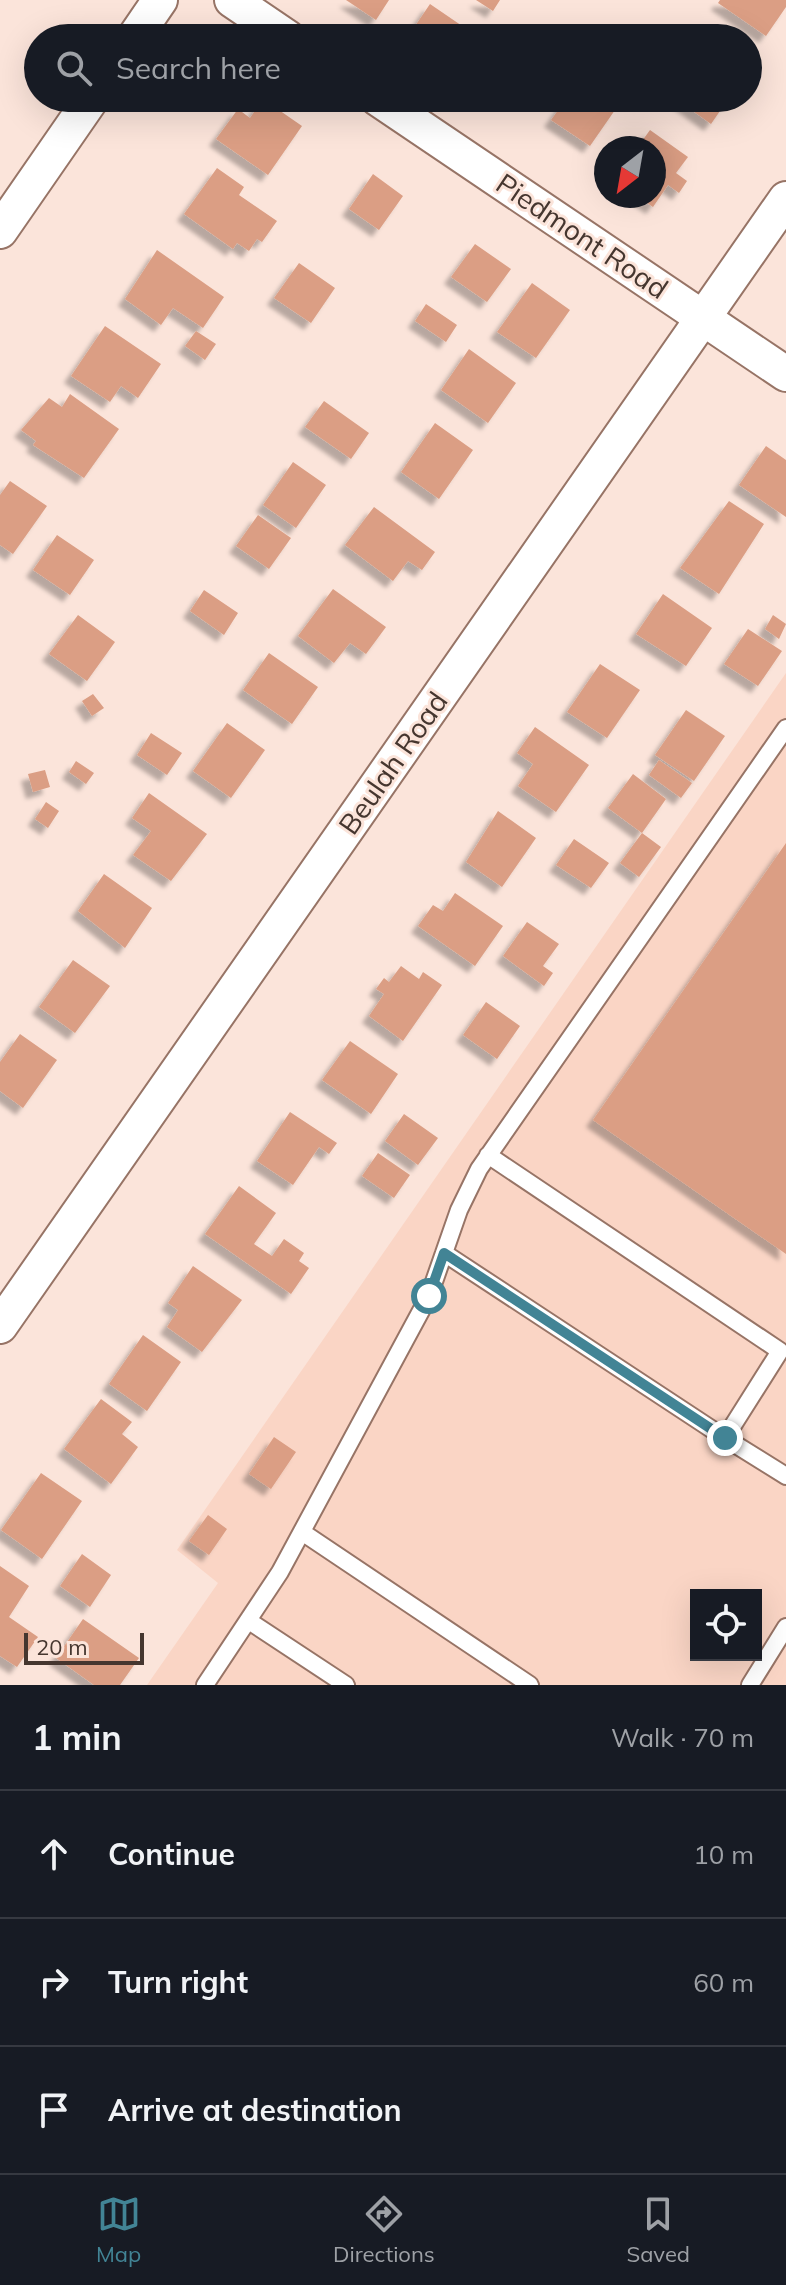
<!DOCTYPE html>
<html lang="en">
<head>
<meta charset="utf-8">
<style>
	:root { --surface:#171b24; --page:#20242c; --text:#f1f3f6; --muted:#9ea1a6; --line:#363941; --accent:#428495 }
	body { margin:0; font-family:Mulish,sans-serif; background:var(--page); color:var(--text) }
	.controls { position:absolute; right:24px; bottom:24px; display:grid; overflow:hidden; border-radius:0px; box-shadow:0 8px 32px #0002 }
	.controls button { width:72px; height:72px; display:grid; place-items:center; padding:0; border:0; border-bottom:2px solid var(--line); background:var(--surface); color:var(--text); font:40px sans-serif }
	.compass { position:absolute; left:594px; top:136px; width:72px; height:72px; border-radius:50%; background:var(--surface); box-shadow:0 8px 32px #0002; rotate:211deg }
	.scale { position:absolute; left:24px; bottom:20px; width:120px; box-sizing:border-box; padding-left:8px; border:4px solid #45362f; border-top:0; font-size:22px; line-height:28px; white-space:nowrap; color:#45362f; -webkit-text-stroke:6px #fbe4da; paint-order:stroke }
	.stop { position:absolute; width:24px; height:24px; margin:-18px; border:6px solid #428495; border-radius:50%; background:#fff }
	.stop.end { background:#428495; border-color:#fff; box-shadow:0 2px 8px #0008 }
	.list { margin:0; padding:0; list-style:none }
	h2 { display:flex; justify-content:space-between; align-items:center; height:104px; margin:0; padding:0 32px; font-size:34px }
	h2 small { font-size:26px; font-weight:400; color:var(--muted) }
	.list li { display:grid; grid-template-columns:52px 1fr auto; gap:24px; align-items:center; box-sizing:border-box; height:128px; padding:0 32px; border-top:2px solid var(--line) }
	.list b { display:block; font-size:30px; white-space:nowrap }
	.list em { font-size:26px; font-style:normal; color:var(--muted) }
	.icon { flex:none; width:44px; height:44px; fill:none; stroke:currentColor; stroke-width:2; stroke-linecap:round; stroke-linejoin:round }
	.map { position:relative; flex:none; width:786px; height:1685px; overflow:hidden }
	.search { position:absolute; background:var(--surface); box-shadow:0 8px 32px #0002; left:24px; right:24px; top:24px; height:88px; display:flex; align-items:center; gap:20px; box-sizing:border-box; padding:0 28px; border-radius:44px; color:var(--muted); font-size:30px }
	.sheet { height:488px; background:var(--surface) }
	nav { display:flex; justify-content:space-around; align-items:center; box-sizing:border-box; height:112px; border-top:2px solid var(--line); background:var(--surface); font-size:22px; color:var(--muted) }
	nav a { display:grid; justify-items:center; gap:4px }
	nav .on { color:var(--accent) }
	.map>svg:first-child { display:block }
</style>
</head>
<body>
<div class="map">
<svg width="786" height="1685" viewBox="0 0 786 1685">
	<defs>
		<filter id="shadow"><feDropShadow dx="-7" dy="7" stdDeviation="2" flood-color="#0004"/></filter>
	</defs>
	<rect width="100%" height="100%" fill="#fbe4da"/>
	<path fill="#fad5c5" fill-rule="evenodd" d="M 786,673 L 786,1685 L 147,1685 L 218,1583 L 177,1550 ZM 696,1595 L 756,1595 L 756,1655 L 696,1655 Z"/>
	<path fill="#db9e84" filter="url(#shadow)" d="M 346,0 L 389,0 L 376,20 Z
		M 476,0 L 500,0 L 493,11 Z
		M 720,0 L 786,0 L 786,7 L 766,36 L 718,3 Z
		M 430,4 L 471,32 L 467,38 L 407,38 Z
		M 567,98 L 598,98 L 615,110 L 590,146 L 551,120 Z
		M 675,98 L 729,98 L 711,124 Z
		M 263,99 L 302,126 L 268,175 L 216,139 L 238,109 L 250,118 Z
		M 650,130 L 688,157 L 676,173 L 687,181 L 679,193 L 668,185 L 653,207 L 637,196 L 654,196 L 654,148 L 637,148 Z
		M 217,168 L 244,187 L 239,195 L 277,221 L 262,242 L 257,239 L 249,251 L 237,243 L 233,249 L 184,214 Z
		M 373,174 L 403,196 L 379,230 L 349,209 Z
		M 475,244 L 511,269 L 487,302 L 451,277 Z
		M 157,250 L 224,297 L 203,328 L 173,308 L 161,325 L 125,299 Z
		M 299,263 L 335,288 L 311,323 L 274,298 Z
		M 532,283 L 570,310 L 536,358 L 497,332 Z
		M 426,304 L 457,325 L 446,342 L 415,321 Z
		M 105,326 L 161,364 L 138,398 L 121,386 L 110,402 L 71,376 Z
		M 196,331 L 216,344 L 205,360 L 185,346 Z
		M 469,349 L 516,383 L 488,423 L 441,390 Z
		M 70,394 L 119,429 L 84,478 L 33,445 L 36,441 L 21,430 L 49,398 L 62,407 Z
		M 324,401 L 369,433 L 351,459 L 305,427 Z
		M 435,423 L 473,450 L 439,499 L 401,472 Z
		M 766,446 L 786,460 L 786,517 L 739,485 Z
		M 293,462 L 326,485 L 296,528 L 263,505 Z
		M 10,481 L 47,506 L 13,554 L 0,545 L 0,495 Z
		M 729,501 L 764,524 L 719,594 L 680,568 Z
		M 374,507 L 435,552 L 422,570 L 408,561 L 393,581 L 345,545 Z
		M 258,515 L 291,538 L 269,569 L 236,546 Z
		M 57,535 L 94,560 L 70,595 L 33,570 Z
		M 333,589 L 386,627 L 366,654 L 350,643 L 334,663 L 298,636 Z
		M 204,590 L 238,613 L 224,635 L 190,611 Z
		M 663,594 L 712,628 L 686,666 L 636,634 Z
		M 78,615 L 115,642 L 87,681 L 49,654 Z
		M 773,615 L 786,624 L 779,639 L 765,629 Z
		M 748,629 L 782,651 L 758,686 L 724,664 Z
		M 269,653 L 318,687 L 292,724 L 243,690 Z
		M 600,664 L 640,690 L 607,738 L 567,712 Z
		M 93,694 L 104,708 L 92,716 L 82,701 Z
		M 686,710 L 725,736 L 694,781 L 655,755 Z
		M 227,723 L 265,750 L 231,798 L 193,771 Z
		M 535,727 L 589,765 L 556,812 L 518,786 L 533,764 L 517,753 Z
		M 151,733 L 182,753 L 167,775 L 137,755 Z
		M 659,760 L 692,783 L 681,798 L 649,775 Z
		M 76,761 L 94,773 L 86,784 L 69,772 Z
		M 45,770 L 50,787 L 33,792 L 28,774 Z
		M 633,774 L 666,799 L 642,833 L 608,808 Z
		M 149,793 L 207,834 L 171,881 L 133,855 L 151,831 L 132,818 Z
		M 46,802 L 59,811 L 48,828 L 35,819 Z
		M 498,811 L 536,838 L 502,887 L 466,862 Z
		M 642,833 L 661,847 L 639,877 L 620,863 Z
		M 574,839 L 609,863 L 591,888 L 556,865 Z
		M 786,843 L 786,1254 L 593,1120 Z
		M 104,874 L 152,908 L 125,948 L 78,911 Z
		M 455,893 L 503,926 L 475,966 L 418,926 L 433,905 L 443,911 Z
		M 527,922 L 559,944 L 543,966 L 553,973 L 544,986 L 503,956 Z
		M 73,960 L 110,986 L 75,1033 L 39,1007 Z
		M 401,966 L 419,979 L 423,972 L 442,985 L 403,1041 L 369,1016 L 384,994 L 376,989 L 384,978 L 389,982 Z
		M 486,1002 L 520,1026 L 497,1059 L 463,1035 Z
		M 20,1034 L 57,1060 L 23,1108 L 0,1091 L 0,1062 Z
		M 350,1041 L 398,1074 L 371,1114 L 322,1080 Z
		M 290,1112 L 337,1143 L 329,1154 L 319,1147 L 293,1185 L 257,1161 Z
		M 404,1114 L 438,1138 L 418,1165 L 385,1141 Z
		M 378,1153 L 410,1175 L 394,1198 L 362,1176 Z
		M 239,1186 L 276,1213 L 254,1244 L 272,1256 L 284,1239 L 304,1253 L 299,1261 L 309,1268 L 291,1294 L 205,1234 Z
		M 193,1266 L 242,1300 L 202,1352 L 167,1327 L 178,1310 L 168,1303 Z
		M 143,1335 L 181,1362 L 147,1411 L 109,1384 Z
		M 101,1399 L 132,1422 L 122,1434 L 138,1447 L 111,1484 L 64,1449 Z
		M 274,1437 L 296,1452 L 271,1489 L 249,1474 Z
		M 41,1473 L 82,1501 L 42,1559 L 1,1530 Z
		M 208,1515 L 227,1529 L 209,1555 L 189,1541 Z
		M 82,1554 L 111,1575 L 90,1607 L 60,1586 Z
		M 0,1566 L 29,1586 L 9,1617 L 38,1637 L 17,1667 L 0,1656 Z
		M 83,1619 L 139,1658 L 120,1685 L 94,1685 L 56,1658 Z"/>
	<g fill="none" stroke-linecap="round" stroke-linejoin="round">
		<defs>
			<path id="service" d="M 488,1155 L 780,1351 L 725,1438 L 786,1476
				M 444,1253 L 725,1438
				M 302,1532 L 530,1685
				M 249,1621 L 346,1685
				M 205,1685 L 280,1572 L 429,1296 L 459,1210 L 479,1169 L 786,728
				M 750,1685 L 786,1627"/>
			<path id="minor" d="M 232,0 L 288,38
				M 134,38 L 160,0
				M 377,98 L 786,374
				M 0,231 L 92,98
				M 0,1326 L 786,199"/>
		</defs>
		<use href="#service" stroke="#977466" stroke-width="20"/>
		<use href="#minor" stroke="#977466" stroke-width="38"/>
		<use href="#service" stroke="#fff" stroke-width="16"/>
		<use href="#minor" stroke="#fff" stroke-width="34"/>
	</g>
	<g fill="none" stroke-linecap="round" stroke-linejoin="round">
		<path stroke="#428495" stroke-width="10" d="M 429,1296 L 444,1253 L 725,1438"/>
	</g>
	<g text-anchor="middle" stroke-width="6" stroke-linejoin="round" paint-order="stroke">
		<g font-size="28" fill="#45362f" stroke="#fbe4da">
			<text transform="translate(582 236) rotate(34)" y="10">Piedmont Road</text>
			<text transform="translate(393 763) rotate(-55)" y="10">Beulah Road</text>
		</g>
	</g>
</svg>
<div class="controls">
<button><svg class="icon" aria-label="locate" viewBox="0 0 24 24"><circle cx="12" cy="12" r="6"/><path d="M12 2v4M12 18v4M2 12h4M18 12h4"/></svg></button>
</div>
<svg class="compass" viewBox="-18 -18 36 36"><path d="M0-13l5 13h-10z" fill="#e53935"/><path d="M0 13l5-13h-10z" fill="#9ea1a6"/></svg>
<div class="scale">20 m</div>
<div class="stop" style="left:429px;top:1296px"></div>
<div class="stop end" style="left:725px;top:1438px"></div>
<div class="search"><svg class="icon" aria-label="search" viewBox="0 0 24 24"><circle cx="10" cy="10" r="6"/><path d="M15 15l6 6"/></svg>Search here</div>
</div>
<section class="sheet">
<h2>1 min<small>Walk · 70 m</small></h2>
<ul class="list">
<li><svg class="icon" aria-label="ahead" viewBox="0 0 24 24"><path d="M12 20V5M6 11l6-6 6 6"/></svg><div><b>Continue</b></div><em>10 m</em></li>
<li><svg class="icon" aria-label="right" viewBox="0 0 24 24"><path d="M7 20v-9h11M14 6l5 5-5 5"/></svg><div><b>Turn right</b></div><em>60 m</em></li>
<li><svg class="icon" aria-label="arrive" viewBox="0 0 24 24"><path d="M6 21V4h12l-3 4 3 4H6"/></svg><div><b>Arrive at destination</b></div></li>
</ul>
</section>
<nav>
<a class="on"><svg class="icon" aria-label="map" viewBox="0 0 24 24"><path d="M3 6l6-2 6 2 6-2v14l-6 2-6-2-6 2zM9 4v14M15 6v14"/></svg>Map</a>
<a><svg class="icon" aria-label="directions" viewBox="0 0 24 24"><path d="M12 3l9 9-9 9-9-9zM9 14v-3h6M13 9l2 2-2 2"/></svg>Directions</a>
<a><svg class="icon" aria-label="saved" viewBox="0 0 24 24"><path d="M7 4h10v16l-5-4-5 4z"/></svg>Saved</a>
</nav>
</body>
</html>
